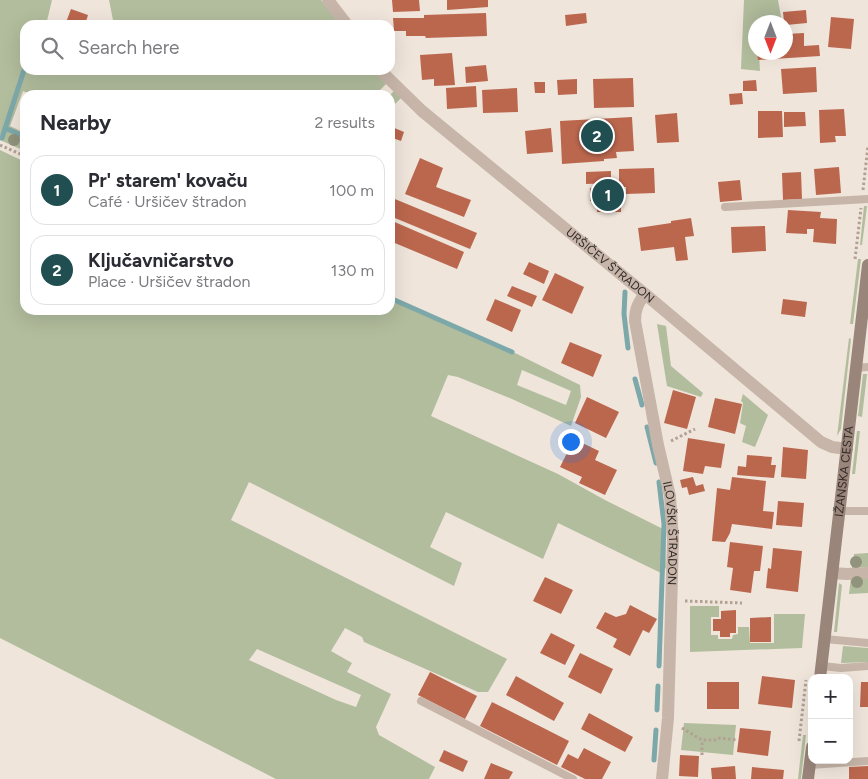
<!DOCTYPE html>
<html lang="en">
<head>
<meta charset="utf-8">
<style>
	:root { --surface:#fff; --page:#f2f2f3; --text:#2b2b33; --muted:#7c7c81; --line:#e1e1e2; --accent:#214f51 }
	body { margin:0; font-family:Figtree,sans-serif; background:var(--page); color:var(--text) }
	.controls { position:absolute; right:15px; bottom:15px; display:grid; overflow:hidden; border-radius:10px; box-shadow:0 5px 20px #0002 }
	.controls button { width:45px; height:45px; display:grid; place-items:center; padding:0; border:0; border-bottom:1px solid var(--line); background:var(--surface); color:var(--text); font:25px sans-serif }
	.compass { position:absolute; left:748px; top:15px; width:45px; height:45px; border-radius:50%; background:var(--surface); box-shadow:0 5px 20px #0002; rotate:180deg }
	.you { position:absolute; left:570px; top:441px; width:18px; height:18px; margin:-12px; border:4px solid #fff; border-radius:50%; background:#1a73e8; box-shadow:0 0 0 8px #1a73e833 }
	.badge { display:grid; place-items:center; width:32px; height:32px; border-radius:50%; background:var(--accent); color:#fff; font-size:16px; font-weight:700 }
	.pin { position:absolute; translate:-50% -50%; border:2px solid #fff; box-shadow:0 1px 5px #0006 }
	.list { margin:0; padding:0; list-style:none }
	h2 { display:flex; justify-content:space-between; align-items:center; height:65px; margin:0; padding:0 20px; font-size:21px }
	h2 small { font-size:16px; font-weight:400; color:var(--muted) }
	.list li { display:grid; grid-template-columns:32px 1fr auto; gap:15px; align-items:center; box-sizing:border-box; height:70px; margin:0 10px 10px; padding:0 10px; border:1px solid var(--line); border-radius:15px }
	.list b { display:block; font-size:19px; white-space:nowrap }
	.list p { margin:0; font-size:16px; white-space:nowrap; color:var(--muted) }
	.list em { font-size:16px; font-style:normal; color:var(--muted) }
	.icon { flex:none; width:28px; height:28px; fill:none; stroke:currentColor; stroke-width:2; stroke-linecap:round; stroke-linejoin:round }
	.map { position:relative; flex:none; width:868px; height:779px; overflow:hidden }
	.search { position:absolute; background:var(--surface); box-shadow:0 5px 20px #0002; left:20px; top:20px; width:375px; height:55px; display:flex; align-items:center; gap:12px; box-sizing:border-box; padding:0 18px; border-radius:15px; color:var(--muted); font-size:19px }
	.panel { position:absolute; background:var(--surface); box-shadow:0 5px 20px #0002; left:20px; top:90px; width:375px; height:225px; border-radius:15px }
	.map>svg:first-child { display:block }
</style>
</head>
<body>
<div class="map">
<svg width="868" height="779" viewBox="0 0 868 779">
	<rect width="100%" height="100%" fill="#efe5db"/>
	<path fill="#b2bd9d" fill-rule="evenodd" d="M 0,0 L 52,0 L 46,25 L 25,25 L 25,70 L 374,70 L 386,84 L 375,95 L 33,95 L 23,91 L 10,126 L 25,133 L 25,151 L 0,140 Z
		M 109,0 L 321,0 L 340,25 L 114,25 Z
		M 744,0 L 778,0 L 782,22 L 756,22 L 756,52 L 759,53 L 760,71 L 741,69 Z
		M 394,91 L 401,98 L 390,109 L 390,95 Z
		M 0,150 L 25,162 L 25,310 L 390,310 L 390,297 L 499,345 L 580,385 L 581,397 L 571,426 L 512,399 L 458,377 L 448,375 L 431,416 L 558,474 L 605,500 L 665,530 L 666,568 L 661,573 L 558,523 L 543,559 L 446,512 L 430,547 L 462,563 L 454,586 L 249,482 L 231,520 L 507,659 L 488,692 L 478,692 L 364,642 L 362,637 L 345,628 L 331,651 L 352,663 L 347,672 L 391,694 L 376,727 L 379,735 L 435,767 L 429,779 L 276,779 L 0,638 ZM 522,370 L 571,391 L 566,405 L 517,385 ZM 257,649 L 361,695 L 356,707 L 336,700 L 249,660 Z
		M 864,206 L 867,206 L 862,245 L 860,245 Z
		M 858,259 L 861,259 L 853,324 L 850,324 Z
		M 657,324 L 666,326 L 671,366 L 703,393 L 701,397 L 667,386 Z
		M 849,338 L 851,339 L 841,429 L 837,436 Z
		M 863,374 L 867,374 L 862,417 L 858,416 Z
		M 743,394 L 768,415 L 755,447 L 742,442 L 746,426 L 740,423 L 743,403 L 741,401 Z
		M 857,431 L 860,431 L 855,474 L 852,474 Z
		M 868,553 L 868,567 L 852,568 L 854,554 Z
		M 868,577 L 868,593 L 849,594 L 851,578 Z
		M 839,583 L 842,585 L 837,632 L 834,632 Z
		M 690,606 L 719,606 L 719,617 L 711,617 L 711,635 L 718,635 L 718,639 L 732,639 L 733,635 L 738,634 L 738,627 L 749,627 L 750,643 L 774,643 L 774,614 L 805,614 L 802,648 L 690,652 Z
		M 843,646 L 868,648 L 868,662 L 841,663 Z
		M 684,723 L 736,725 L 733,755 L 681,750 Z
		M 803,735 L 806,735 L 801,779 L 798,779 Z"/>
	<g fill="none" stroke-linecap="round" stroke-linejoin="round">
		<path stroke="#7da8aa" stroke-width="5" d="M 5,128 L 25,137
			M 2,138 L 25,67
			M 625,292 L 624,314 L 628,348
			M 390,298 L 512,352
			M 635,379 L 642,405
			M 647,427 L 656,463
			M 659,666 L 664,524 L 659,482
			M 657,710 L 658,686
			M 654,760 L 656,730"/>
	</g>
	<path fill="#bb674e" d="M 392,0 L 419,0 L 420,11 L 393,12 Z
		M 447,0 L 488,0 L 488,7 L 447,10 Z
		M 71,9 L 88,15 L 85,25 L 65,25 Z
		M 806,10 L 807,23 L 786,25 L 786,22 L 784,22 L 783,12 Z
		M 486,13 L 487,36 L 426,38 L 425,36 L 406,36 L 406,31 L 394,31 L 393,18 L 424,18 L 424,15 Z
		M 586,13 L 587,23 L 566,26 L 565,15 Z
		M 831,17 L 854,19 L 851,49 L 828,47 Z
		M 804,33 L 804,46 L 819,45 L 820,56 L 758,60 L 757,52 L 786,52 L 786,34 Z
		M 452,53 L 455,85 L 434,86 L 434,79 L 422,80 L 420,55 Z
		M 486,65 L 488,81 L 466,83 L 465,67 Z
		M 816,67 L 817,92 L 783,94 L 781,69 Z
		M 633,78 L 634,107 L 594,108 L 593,79 Z
		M 577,79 L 577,94 L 558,95 L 557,80 Z
		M 756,80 L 757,91 L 743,91 L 743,81 Z
		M 534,82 L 545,82 L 545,93 L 535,93 Z
		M 476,86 L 477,107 L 447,109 L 446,88 Z
		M 517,88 L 518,112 L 483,113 L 482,90 Z
		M 742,93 L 743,104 L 730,105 L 729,94 Z
		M 844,109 L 846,136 L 835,136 L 836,142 L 820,143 L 819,110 Z
		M 758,111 L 782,111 L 783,137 L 758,138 Z
		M 784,112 L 805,112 L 806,126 L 784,127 Z
		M 677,113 L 679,142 L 657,143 L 655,115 Z
		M 632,117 L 634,151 L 616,152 L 617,158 L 604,159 L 604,161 L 562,164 L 560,121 Z
		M 392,127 L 404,132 L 401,141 L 390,137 Z
		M 551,128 L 553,152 L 527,154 L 525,131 Z
		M 420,158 L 443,168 L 436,187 L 471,200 L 464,217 L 405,194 Z
		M 839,167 L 841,193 L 816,195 L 814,169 Z
		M 654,168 L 655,193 L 626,194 L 626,187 L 619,187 L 619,169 Z
		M 611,171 L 611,183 L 586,184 L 586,172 Z
		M 801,172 L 802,199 L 783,200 L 782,173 Z
		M 740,180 L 742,200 L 720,202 L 718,182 Z
		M 590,188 L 625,188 L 625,202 L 621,202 L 621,212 L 597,212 L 597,201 L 590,201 Z
		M 390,197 L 477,233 L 470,249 L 390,216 Z
		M 788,210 L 821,212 L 820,218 L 837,219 L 836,244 L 813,242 L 814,229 L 807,229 L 807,234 L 786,233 Z
		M 691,218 L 694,236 L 685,237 L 688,260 L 676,261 L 674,247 L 641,251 L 638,228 L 671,223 L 671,221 Z
		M 390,220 L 464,252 L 457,269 L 390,241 Z
		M 765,226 L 766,251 L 732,253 L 731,227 Z
		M 529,262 L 549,271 L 544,284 L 523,274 Z
		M 555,273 L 584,287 L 572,314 L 542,300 Z
		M 512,286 L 537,296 L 532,307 L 507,296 Z
		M 495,299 L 521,310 L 512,332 L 486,320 Z
		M 783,299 L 807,302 L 805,317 L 781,314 Z
		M 570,342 L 602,355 L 593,377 L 561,363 Z
		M 673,390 L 696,397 L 687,429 L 664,423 Z
		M 587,397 L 619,412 L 606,438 L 575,423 Z
		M 715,398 L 742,404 L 735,434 L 708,427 Z
		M 688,438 L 725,444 L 721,468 L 705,466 L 703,474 L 683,471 Z
		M 574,439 L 599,451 L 595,460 L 617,470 L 605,495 L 579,483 L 582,477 L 560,467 Z
		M 783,447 L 808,450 L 806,479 L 781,477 Z
		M 747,455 L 772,457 L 771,465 L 776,465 L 774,478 L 737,475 L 738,466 L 746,467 Z
		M 693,477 L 696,486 L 703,484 L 705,491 L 689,495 L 687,487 L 682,488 L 680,480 Z
		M 732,477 L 766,481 L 763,511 L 774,512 L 772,529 L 732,524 L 730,533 L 725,542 L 712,541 L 717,488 L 730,490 Z
		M 778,501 L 804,503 L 802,527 L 776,525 Z
		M 730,542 L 763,546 L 760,571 L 754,571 L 751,593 L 730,590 L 733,568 L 727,567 Z
		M 773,548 L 802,551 L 798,592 L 766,588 L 768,568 L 771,569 Z
		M 545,577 L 573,590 L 561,614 L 533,601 Z
		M 630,605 L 657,619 L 649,633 L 643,630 L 630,656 L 613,647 L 617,639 L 596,628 L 605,612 L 616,617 L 626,614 Z
		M 736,610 L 736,633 L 730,633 L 730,637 L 720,637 L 720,631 L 713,631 L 713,619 L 721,619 L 721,611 Z
		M 771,617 L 771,642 L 750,642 L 750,618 Z
		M 551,633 L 575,645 L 565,665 L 540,653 Z
		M 580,653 L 613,669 L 601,694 L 568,677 Z
		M 430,672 L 477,696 L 465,719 L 418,695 Z
		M 516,676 L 564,703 L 554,721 L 506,695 Z
		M 762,676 L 795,680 L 792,708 L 758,704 Z
		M 707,682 L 739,682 L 739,709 L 707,709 Z
		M 861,682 L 868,682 L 868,707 L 860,707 Z
		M 492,702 L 569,741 L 557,765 L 480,726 Z
		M 589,713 L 633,737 L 625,752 L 581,729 Z
		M 849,726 L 851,726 L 851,741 L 849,741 Z
		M 740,728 L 771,731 L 768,756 L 737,752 Z
		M 584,748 L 611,762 L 602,779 L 585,779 L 561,767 L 568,754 L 578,759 Z
		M 444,750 L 468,761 L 463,772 L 439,761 Z
		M 680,755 L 699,756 L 698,777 L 679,776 Z
		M 491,763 L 513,772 L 509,779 L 484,779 Z
		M 735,766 L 736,779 L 712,779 L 711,768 Z
		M 868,766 L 868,779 L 849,779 L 849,767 Z
		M 752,767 L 784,770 L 783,779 L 751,779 Z"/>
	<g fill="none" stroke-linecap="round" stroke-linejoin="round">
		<path stroke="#b2a093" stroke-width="3" stroke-dasharray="2.5 2.5" stroke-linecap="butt" d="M 0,145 L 25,156
			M 390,146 L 390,145
			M 863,190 L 868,146
			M 855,259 L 861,208
			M 671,441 L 695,429
			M 685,601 L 742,603
			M 682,728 L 702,740 L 717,740 L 720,738 L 737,740
			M 799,741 L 806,680
			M 702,755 L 702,740"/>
		<path stroke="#c6b5a8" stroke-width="8" d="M 725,207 L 868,199
			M 856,368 L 868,367
			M 840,511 L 868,511
			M 825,639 L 868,643
			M 822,666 L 841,668 L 868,666
			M 421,701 L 573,779
			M 810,765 L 868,761"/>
		<path stroke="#c6b5a8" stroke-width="12" d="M 832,573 L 847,574 L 868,573"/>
		<g stroke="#c6b5a8" stroke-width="12">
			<path d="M 328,0 L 347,25"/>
			<path id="s1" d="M 380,70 L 422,111 L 645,294 L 821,442 L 832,447 L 847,449"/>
			<path id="s2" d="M 645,294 C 638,303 635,309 635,321 L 658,445 L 670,496 L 673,540 L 668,718 L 662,779"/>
		</g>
		<g stroke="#99857a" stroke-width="12">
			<path id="s3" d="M 820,678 L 868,265"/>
			<path d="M 808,779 L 812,747"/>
		</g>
	</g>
	<g fill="#91937c">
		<circle cx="14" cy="140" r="6"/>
		<circle cx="856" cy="562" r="6"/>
		<circle cx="857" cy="582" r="6"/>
	</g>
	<g text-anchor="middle" stroke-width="5" stroke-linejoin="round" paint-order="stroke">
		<g font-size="12" fill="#342b28" stroke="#f7f0e7">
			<text dy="4" stroke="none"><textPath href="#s1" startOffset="302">URŠIČEV ŠTRADON</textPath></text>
			<text dy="4" stroke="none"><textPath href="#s3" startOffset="208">IŽANSKA CESTA</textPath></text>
			<text dy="4" stroke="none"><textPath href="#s2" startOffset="245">ILOVŠKI ŠTRADON</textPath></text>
		</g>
	</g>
</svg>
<div class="controls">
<button>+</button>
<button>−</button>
</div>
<svg class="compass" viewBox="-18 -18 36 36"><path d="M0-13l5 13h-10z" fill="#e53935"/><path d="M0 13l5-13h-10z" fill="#7c7c81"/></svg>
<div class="you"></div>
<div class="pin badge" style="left:608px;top:195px">1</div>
<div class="pin badge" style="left:597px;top:136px">2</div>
<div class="search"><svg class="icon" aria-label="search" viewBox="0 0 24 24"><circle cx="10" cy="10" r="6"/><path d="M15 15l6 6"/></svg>Search here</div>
<section class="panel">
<h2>Nearby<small>2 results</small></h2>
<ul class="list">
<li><span class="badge">1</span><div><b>Pr' starem' kovaču</b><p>Café · Uršičev štradon</p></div><em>100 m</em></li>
<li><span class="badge">2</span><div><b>Ključavničarstvo</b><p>Place · Uršičev štradon</p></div><em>130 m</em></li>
</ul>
</section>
</div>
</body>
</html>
